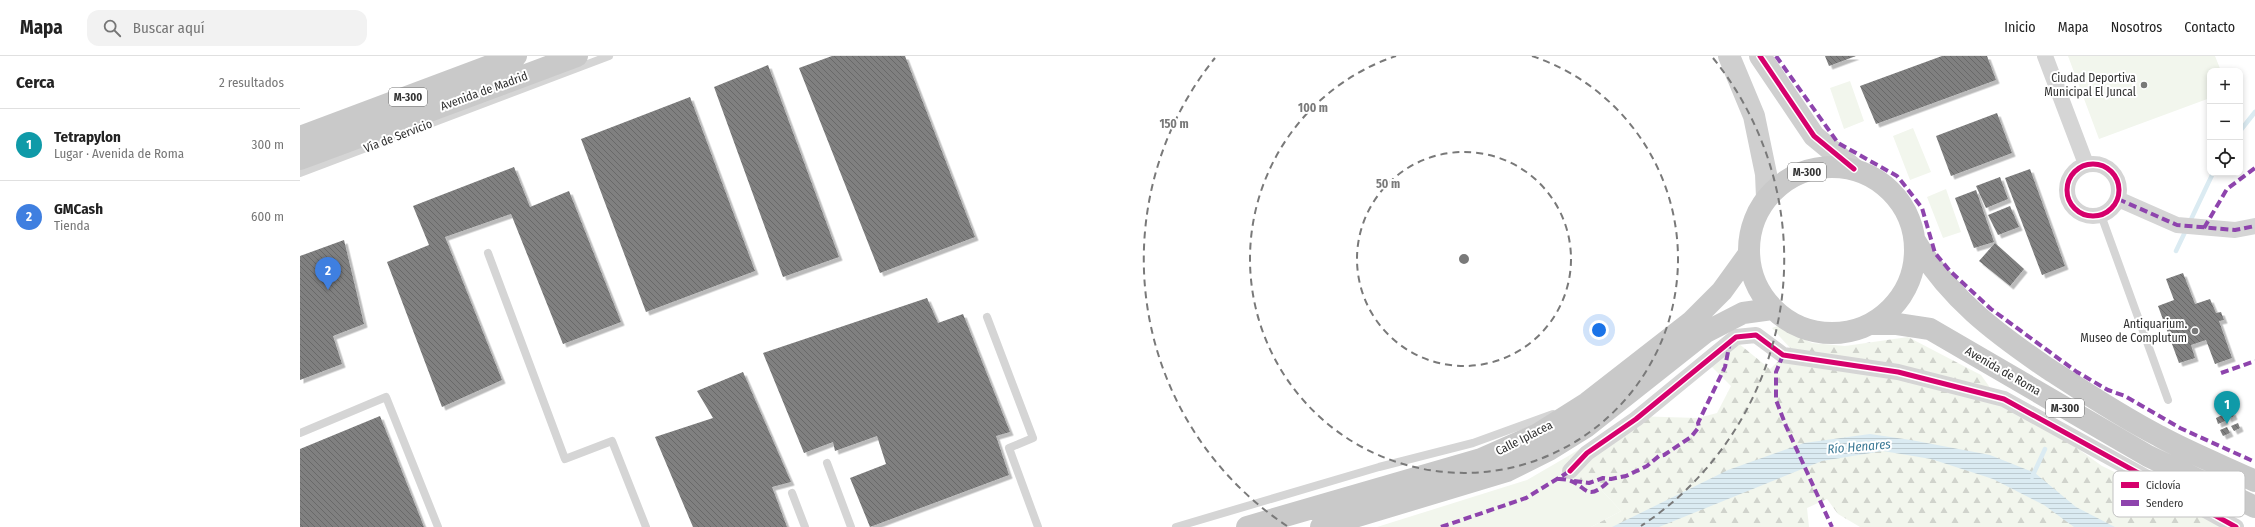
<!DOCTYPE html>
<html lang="es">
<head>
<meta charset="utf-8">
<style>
	:root { --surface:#fff; --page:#f2f2f2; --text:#222; --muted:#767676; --line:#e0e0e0; --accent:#7c3aed }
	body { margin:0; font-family:"Fira Sans Condensed",sans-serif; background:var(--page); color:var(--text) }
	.controls { position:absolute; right:12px; top:12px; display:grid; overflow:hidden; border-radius:8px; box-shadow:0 2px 6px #0003 }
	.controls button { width:36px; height:36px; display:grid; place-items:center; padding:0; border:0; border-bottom:1px solid var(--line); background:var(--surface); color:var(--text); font:20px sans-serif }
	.you { position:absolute; left:1299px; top:274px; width:14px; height:14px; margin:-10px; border:3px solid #fff; border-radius:50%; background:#1a73e8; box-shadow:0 0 0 6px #1a73e833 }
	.badge { display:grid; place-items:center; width:26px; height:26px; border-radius:50%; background:var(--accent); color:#fff; font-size:13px; font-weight:700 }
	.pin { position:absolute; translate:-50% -33px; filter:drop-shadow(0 1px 2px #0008) }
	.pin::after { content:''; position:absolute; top:21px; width:14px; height:12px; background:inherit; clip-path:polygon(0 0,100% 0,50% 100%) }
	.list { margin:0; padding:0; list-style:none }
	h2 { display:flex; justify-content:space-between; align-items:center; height:52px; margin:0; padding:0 16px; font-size:17px }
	h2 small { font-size:13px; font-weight:400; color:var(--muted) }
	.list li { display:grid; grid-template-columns:26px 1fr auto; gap:12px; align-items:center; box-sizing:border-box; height:72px; padding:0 16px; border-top:1px solid var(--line) }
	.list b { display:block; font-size:15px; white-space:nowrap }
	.list p { margin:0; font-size:13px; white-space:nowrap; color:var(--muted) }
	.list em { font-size:13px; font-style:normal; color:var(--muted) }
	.icon { flex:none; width:22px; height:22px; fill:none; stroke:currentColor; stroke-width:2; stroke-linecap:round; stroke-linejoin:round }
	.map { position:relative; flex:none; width:1955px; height:471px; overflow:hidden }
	header { display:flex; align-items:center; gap:24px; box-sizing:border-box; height:56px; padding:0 20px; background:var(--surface); border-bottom:1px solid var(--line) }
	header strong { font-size:19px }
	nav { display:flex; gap:22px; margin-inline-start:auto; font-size:14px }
	.search { width:280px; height:36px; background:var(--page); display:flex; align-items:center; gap:10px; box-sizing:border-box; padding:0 14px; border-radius:12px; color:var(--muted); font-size:15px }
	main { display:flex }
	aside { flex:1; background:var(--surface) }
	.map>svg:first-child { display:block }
</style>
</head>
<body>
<header>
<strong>Mapa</strong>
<div class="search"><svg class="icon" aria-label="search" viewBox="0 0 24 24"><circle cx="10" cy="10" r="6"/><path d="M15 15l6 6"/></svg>Buscar aquí</div>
<nav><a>Inicio</a><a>Mapa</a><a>Nosotros</a><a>Contacto</a></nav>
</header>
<main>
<aside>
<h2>Cerca<small>2 resultados</small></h2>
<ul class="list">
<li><span class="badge" style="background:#0f9aa8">1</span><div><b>Tetrapylon</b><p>Lugar · Avenida de Roma</p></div><em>300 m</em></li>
<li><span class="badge" style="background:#3f7fe0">2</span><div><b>GMCash</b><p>Tienda</p></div><em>600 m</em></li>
</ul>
</aside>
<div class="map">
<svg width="1955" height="471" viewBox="0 0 1955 471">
	<defs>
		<pattern id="forest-firs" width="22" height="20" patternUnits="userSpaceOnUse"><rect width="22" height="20" fill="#f2f6ed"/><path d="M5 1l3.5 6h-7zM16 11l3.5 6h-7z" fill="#d0d3cc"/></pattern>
		<pattern id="water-rules" width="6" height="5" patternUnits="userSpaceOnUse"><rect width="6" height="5" fill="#dbebf2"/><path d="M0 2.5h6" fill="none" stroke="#bccad0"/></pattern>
		<pattern id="building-back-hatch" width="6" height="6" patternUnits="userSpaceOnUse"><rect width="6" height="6" fill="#808080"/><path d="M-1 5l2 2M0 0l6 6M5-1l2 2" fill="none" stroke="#696969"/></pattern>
		<filter id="shadow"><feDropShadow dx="3.5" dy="3.5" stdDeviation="0" flood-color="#0004"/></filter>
	</defs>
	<rect width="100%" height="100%" fill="#fff"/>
	<path fill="#f2f6ed" d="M 1768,0 L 1915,0 L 1921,15 L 1910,15 L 1910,42 L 1799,83 Z
		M 1550,25 L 1564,65 L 1544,73 L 1530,32 Z
		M 1613,72 L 1631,116 L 1610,124 L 1593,80 Z
		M 1646,133 L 1661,176 L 1643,182 L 1627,141 Z
		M 1270,399 L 1268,414 L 1293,425 L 1321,455 L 1291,471 L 1077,471 L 1227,424 Z"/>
	<path fill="url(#forest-firs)" d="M 1478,270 L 1512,287 L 1545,290 L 1608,281 L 1681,319 L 1701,347 L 1763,382 L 1802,410 L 1923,468 L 1920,471 L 1560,471 L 1538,458 L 1527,443 L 1507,452 L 1509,471 L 1291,471 L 1321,455 L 1293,425 C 1281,427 1274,424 1268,414 L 1270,399 L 1332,360 L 1398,362 L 1417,357 L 1431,330 L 1411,310 L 1438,287 L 1470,313 L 1491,293 L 1472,272 Z"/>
	<path fill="url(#water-rules)" d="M 1570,378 L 1611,384 L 1690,399 L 1735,417 L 1776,451 L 1815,471 L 1774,471 L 1744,449 L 1693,423 L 1631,403 L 1583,395 L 1522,405 L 1359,471 L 1312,471 L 1428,414 L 1504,387 Z"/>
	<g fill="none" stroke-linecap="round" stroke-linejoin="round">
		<path stroke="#dbebf2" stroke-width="4.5" d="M 1940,75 L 1955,56
			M 1876,195 L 1913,117
			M 1732,421 L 1745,393"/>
	</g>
	<path fill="url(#building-back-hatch)" filter="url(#shadow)" d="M 532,0 L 605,0 L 675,181 L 580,217 L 499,12 Z
		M 1525,0 L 1556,0 L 1529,10 Z
		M 1642,0 L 1687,0 L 1696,24 L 1576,68 L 1560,30 Z
		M 468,9 L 539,201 L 483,221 L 414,31 Z
		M 390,41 L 455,215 L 346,256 L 281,83 Z
		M 1697,57 L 1712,97 L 1651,120 L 1636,80 Z
		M 214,111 L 230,151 L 269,135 L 321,266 L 263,288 L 211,158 L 145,181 L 202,324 L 142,351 L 87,206 L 129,189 L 113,150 Z
		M 1730,113 L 1765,210 L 1742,219 L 1705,122 Z
		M 1700,121 L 1708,143 L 1686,152 L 1676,130 Z
		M 1676,134 L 1694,186 L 1674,192 L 1655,142 Z
		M 1710,150 L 1719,171 L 1698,179 L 1688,159 Z
		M 44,184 L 64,268 L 33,280 L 42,308 L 0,324 L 0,200 Z
		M 1695,187 L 1724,213 L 1710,230 L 1679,205 Z
		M 1883,217 L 1895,248 L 1910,243 L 1916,257 L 1921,256 L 1924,264 L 1919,265 L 1932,302 L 1915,308 L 1906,284 L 1891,289 L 1895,302 L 1879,307 L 1858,250 L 1874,244 L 1866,223 Z
		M 627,242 L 638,267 L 663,258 L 710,376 L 696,380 L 709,419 L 570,471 L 550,422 L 586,408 L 577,380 L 535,395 L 533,386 L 504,397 L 463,297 Z
		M 443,316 L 491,426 L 472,431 L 487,471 L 393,471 L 355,381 L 413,362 L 397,335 Z
		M 1932,355 L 1934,360 L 1928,363 L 1926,357 Z
		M 1922,359 L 1925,365 L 1918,368 L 1916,362 Z
		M 80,360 L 124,471 L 0,471 L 0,393 Z
		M 1938,367 L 1940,372 L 1934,375 L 1931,370 Z
		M 1927,371 L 1930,377 L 1923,380 L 1920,374 Z"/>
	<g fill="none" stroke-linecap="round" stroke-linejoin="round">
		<path stroke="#d5d5d5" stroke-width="8" d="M 0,117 L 309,0
			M 1801,159 L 1868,344
			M 188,197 L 265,403 L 312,385 L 346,471
			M 687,261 L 733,382 L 709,392 L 738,471
			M 0,377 L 86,341 L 138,471
			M 527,407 L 551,471
			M 492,437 L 505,471
			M 876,471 L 1079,411 L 1173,387 L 1253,358"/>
		<path stroke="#d5d5d5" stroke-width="16" d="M 1745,0 L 1786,108
			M1767 134a26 26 0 1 1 52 0a26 26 0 1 1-52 0Z
			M 1818,143 L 1877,169 L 1935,174 L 1955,170
			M 1270,415 L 1287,397 L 1336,363 L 1436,281 L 1456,279 L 1483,299 L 1598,316 L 1704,343 L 1936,471"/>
		<path stroke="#cfcfcf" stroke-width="22" d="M 1429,0 L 1454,60 L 1466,118 L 1467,141
			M 1460,0 L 1514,80 L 1554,113"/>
		<path stroke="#c9c9c9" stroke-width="22" d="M 0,81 L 216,0
			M 0,103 L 277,0
			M1449 194a83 83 0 1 1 166 0a83 83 0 1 1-166 0Z
			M 1615,185 C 1650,243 1693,275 1747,312 C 1784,336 1820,360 1859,380 C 1890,397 1923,410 1955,425
			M 1572,268 L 1597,268 L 1630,273 L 1848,400 L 1955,451
			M 947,471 L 1181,403 L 1238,378 L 1287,347 L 1391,266 L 1422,235 L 1448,199
			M 1021,471 L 1207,415 L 1249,394 L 1286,371 L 1406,276 L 1443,257 L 1472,253"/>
		<path stroke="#8e44ad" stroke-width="4" stroke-dasharray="8 4" stroke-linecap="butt" d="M 1476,0 L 1538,87 L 1597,120 L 1606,131 L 1622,152 L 1635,197 L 1650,215 L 1691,253 L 1777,316 L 1808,334 L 1825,340 L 1880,372 L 1955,406
			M 1818,143 L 1877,169 L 1935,174 L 1955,170
			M 1904,172 L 1927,133 L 1955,112
			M 1483,299 L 1476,316 L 1476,344 L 1486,370 L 1532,471
			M 1921,317 L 1955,305
			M 1258,423 C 1289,422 1281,453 1311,423
			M 1274,425 L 1289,427 L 1303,422 L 1311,423 L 1326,420 L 1347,410 L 1359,400 L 1364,399 L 1391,381 L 1399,371 L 1398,367 L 1425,311 L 1430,286
			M 1141,471 L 1226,442 L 1270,415"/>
		<defs>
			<path id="cycleway" d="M 1460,0 L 1514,80 L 1554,113
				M1767 134a26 26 0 1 1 52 0a26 26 0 1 1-52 0Z
				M 1270,415 L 1287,397 L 1336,363 L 1436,281 L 1456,279 L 1483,299 L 1598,316 L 1704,343 L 1936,471"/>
		</defs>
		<use href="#cycleway" stroke="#fff" stroke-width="8"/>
		<use href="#cycleway" stroke="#d6006c" stroke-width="5"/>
	</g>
	<g fill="none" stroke="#797979" stroke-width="2" stroke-dasharray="7 5">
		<circle cx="1164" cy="203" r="107"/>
		<path d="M1232 0A214 214 0 1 1 1096 0"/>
		<path d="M987 470A320 320 0 0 1 915 2M1413 2A320 320 0 0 1 1341 470"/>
	</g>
	<g fill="#797979" stroke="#fff" stroke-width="1.5">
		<circle cx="1844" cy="29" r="4"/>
		<circle cx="1895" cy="275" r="4"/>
	</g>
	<g text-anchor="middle" stroke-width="4" stroke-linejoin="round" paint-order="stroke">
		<g fill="#fff" stroke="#6f6f6f" stroke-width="1">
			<rect x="89" y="32" width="38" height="18" rx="3"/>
			<rect x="1488" y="107" width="38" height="18" rx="3"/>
			<rect x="1746" y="343" width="38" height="18" rx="3"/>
		</g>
		<g font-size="11" font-weight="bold" fill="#313131">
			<text x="108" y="45">M-300</text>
			<text x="1507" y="120">M-300</text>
			<text x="1765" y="356">M-300</text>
		</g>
		<g font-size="12" fill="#313131" stroke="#fff" text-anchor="end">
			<text x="1836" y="26">Ciudad Deportiva<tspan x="1836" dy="14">Municipal El Juncal</tspan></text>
			<text x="1887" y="272">Antiquarium.<tspan x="1887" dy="14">Museo de Complutum</tspan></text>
		</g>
		<g font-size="12" fill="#313131" stroke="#fff">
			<text transform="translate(184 35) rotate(-20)" y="4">Avenida de Madrid</text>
			<text transform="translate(98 80) rotate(-21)" y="4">Vía de Servicio</text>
			<text transform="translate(1703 315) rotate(30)" y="4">Avenida de Roma</text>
			<text transform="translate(1224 382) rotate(-27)" y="4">Calle Iplacea</text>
		</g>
		<g font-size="13" font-style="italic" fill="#3c7995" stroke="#fff">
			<text transform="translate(1559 390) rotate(-5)" y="5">Río Henares</text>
		</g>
	</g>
	<rect x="1813" y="415" width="132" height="46" rx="6" fill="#fff" stroke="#c1c1c1" stroke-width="1"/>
	<rect x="1821" y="426" width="18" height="6" fill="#d6006c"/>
	<rect x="1821" y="444" width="18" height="6" fill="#8e44ad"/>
	<g font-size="11" fill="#313131">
		<text x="1846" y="433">Ciclovía</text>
		<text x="1846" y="451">Sendero</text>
	</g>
	<circle cx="1164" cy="203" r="6" fill="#797979" stroke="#fff" stroke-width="2"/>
	<g font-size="12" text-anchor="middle" font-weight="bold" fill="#797979" stroke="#fff" stroke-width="4" stroke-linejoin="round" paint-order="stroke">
		<text x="1013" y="56">100 m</text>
		<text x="874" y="72">150 m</text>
		<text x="1088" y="132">50 m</text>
	</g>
</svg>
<div class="controls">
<button>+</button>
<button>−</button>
<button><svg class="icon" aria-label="locate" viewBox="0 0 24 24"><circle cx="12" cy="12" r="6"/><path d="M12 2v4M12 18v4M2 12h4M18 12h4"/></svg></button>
</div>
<div class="you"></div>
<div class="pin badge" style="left:1927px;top:368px;background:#0f9aa8">1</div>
<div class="pin badge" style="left:28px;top:234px;background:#3f7fe0">2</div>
</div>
</main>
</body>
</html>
